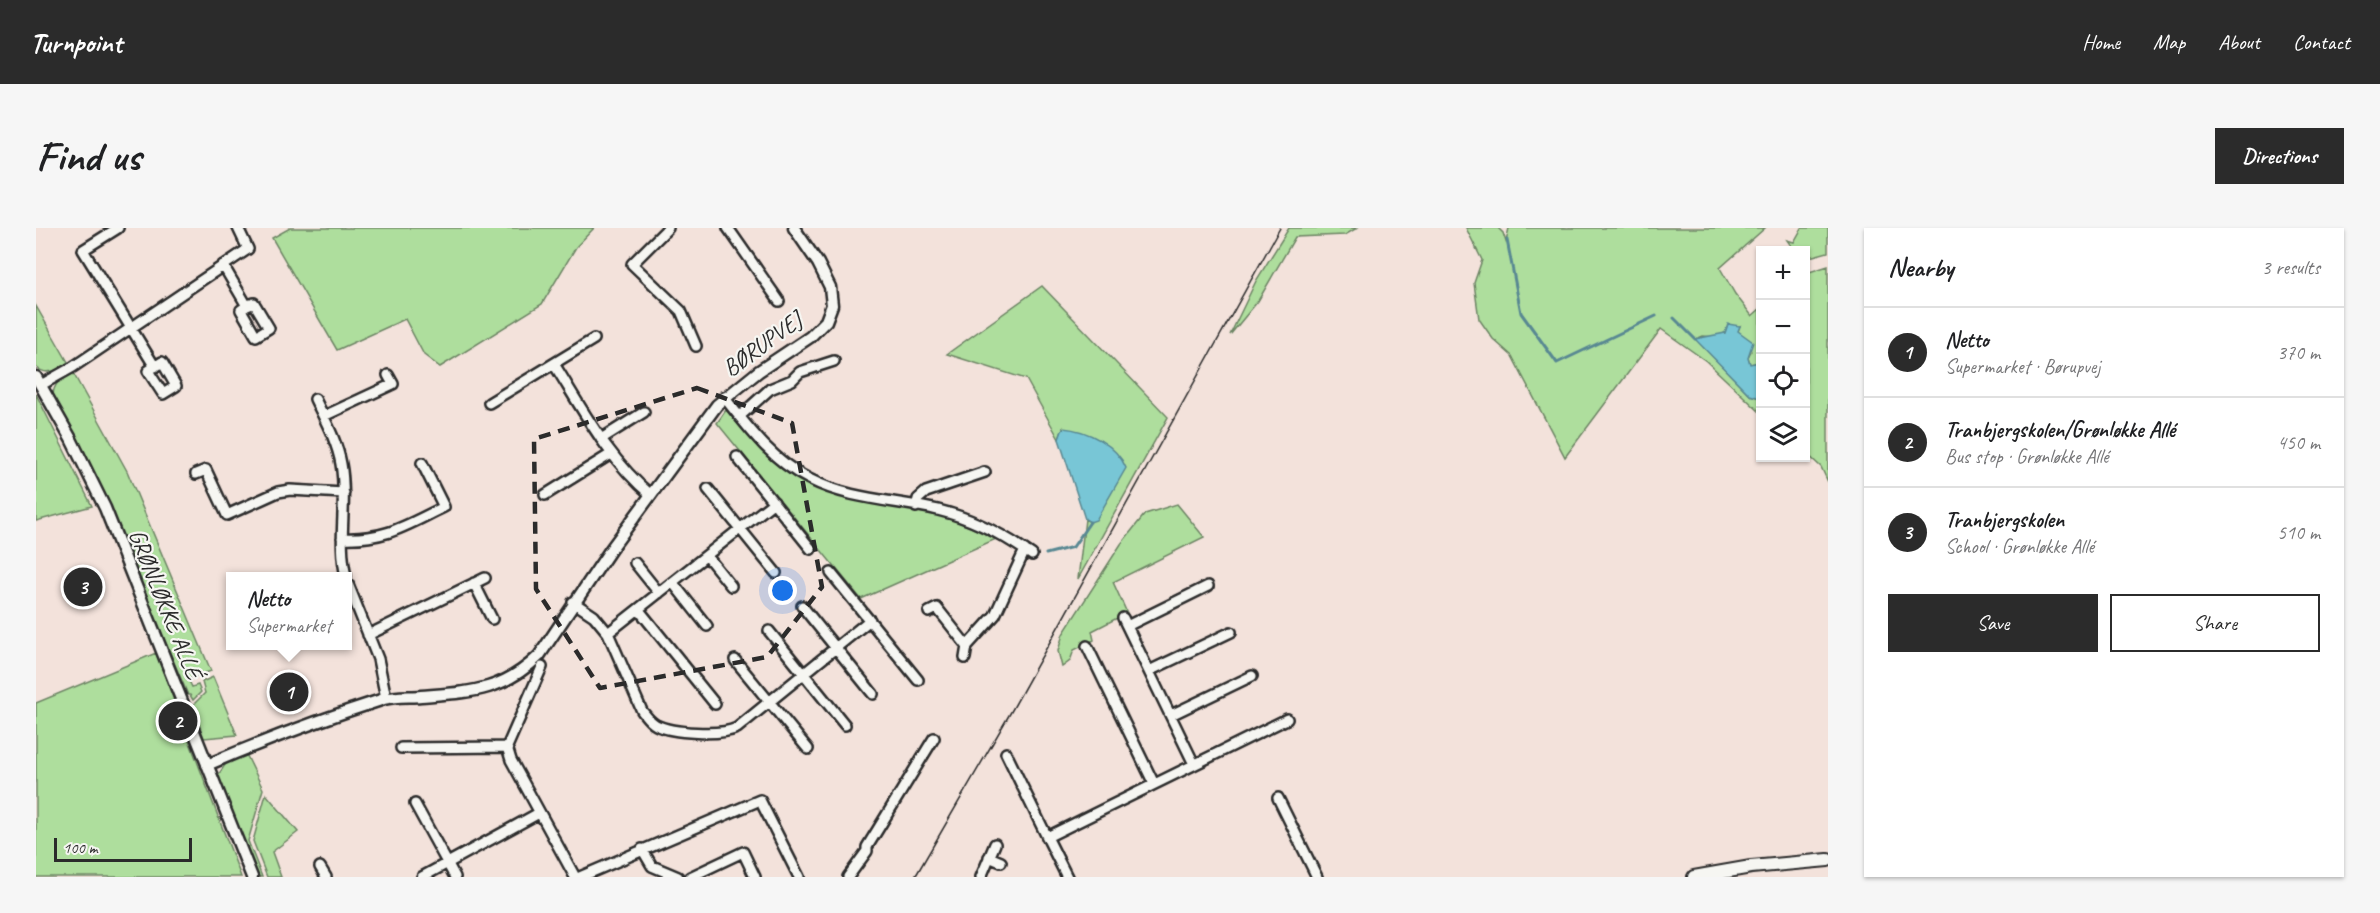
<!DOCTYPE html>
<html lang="en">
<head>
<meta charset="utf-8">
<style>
	:root { --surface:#fff; --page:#f6f6f6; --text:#202124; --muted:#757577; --line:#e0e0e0; --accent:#2b2b2b }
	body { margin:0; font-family:Caveat,sans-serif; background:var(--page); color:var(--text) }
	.controls { position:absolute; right:18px; top:18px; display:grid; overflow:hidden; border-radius:0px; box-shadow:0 2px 4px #0004 }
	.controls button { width:54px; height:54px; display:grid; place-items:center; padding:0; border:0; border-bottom:2px solid var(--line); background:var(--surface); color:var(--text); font:30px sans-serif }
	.scale { position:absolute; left:18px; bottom:15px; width:138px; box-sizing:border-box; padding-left:6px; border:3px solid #2b2b2b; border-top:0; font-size:16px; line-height:21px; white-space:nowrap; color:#2b2b2b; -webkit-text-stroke:4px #f6f6f2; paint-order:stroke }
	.you { position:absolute; left:747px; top:363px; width:21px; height:21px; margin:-15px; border:4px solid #fff; border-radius:50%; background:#1a73e8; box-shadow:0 0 0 9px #1a73e833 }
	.badge { display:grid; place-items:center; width:39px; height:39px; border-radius:50%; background:var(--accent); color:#fff; font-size:20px; font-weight:700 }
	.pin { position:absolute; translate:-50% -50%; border:3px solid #fff; box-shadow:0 2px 6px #0006 }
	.popup { position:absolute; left:190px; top:344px; width:126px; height:78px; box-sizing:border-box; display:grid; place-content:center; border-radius:0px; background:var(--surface); filter:drop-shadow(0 2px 4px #0005); font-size:20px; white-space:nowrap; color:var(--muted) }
	.popup b { font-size:22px; color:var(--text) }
	.popup::after { content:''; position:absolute; left:50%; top:100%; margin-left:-12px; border:12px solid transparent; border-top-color:var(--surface) }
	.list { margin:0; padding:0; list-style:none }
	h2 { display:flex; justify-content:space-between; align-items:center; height:78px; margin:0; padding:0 24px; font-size:26px }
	h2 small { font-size:20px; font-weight:400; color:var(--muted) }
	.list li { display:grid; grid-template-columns:39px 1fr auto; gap:18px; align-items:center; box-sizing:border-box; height:90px; padding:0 24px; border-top:2px solid var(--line) }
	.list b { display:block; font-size:22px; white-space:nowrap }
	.list p { margin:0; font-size:20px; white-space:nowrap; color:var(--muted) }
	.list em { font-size:20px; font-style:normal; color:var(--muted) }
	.actions { display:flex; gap:12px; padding:18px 24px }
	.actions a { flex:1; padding:14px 0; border:2px solid var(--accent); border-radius:0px; text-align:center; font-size:21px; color:var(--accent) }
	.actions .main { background:var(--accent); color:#fff }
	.icon { flex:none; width:33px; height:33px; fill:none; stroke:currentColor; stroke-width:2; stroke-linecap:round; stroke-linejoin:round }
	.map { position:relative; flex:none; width:1792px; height:649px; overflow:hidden; border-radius:0px }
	header { display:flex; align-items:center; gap:36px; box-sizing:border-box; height:84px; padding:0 30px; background:var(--accent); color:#fff }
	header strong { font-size:28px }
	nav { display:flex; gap:33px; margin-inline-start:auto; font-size:21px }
	.intro { display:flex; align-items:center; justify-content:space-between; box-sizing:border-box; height:144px; padding:0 36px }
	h1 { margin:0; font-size:42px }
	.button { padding:15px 27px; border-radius:0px; background:var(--accent); color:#fff; font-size:21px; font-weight:700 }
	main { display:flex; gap:36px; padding:0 36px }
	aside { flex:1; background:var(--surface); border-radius:0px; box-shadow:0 2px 4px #0004 }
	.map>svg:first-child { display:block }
</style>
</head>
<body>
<header>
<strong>Turnpoint</strong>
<nav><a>Home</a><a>Map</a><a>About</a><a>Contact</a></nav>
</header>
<div class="intro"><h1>Find us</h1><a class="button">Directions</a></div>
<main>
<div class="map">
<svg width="1792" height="649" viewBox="0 0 1792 649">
	<rect width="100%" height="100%" fill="#f3e2db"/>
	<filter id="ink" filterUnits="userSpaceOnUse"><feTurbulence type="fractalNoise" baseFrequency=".0167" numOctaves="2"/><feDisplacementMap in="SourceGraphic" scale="12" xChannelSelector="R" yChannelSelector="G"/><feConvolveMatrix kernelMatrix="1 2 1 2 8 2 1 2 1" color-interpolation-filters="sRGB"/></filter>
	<g filter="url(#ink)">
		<path fill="#aede9d" stroke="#6c8464" stroke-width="1.5" d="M 254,0 L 558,0 L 540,19 L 506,76 L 404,139 L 388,127 L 369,91 L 301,122 L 236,10 Z
			M 1253,0 L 1321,0 L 1309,7 L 1259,9 L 1222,73 L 1194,107 L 1220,53 Z
			M 1430,0 L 1462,0 L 1467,5 L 1470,14 L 1473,0 L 1729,0 L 1684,40 L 1699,66 L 1716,88 L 1724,81 L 1724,134 L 1714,136 L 1712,129 L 1715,123 L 1702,103 L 1704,98 L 1680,109 L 1667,108 L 1660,111 L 1714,167 L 1724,170 L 1724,184 L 1670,133 L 1625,101 L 1529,229 L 1476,128 L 1457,111 L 1443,91 L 1438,55 L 1446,32 Z
			M 1766,0 L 1792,0 L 1792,24 L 1770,30 L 1770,22 L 1758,22 L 1751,12 L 1758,14 Z
			M 1792,38 L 1792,254 L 1785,239 L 1770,225 L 1770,45 Z
			M 1006,58 L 1132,189 L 1042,351 L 1049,291 L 1054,294 L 1027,200 L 1023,211 L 990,151 L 911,126 Z
			M 0,78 L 32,134 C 23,142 11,149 0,139 Z
			M 36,143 L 91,243 L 175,443 L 152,451 L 156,459 L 162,457 L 165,464 L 157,472 L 154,467 L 152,467 L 94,331 L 17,168 C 17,155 27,149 36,143 Z
			M 0,166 L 56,278 L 0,293 Z
			M 690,182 C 712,208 733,235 763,252 C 807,277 857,277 905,288 C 924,293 942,303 960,311 L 825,371 L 681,195 Z
			M 1141,276 L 1168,309 L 1077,354 L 1091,385 L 1056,403 L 1058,412 L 1038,422 L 1034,433 L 1026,439 L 1022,423 L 1027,406 L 1085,316 L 1109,286 Z
			M 120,425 L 205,649 L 0,649 L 0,475 Z
			M 177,449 L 201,507 L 168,510 L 156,478 L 169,465 L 166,454 Z
			M 210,526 L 227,561 L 212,613 L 226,649 L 221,649 L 182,547 L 191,534 Z
			M 230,566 L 262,604 L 236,624 L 245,649 L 231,649 L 217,613 Z"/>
		<path fill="#78c6d6" stroke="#598892" stroke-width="1.5" d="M 1692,96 L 1704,98 L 1702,103 L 1717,114 L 1712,129 L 1714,136 L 1724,134 L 1724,170 L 1714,167 L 1659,111 L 1689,105 Z
			M 1027,200 C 1051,202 1081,217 1090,240 L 1060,292 L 1054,294 L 1049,291 L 1023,211 Z"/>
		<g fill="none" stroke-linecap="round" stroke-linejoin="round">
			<path stroke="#598892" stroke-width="3" d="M 1471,12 L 1485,85 L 1521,135 L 1620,88
				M 1638,90 L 1659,111
				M 1010,326 L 1037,319 L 1054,294"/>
			<defs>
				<path id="minor" d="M 82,0 L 47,22 L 119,139
					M 632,0 L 596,36 L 645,83 L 660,118
					M 692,0 L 743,73
					M 187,37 L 211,78 L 218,75 L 233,100 L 220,108 L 205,82 L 211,78
					M 126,134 L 140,158 L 127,166 L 112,143 Z
					M 518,136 C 547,182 572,231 615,267
					M 5,157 L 37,139 L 212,21 L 202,0
					M 688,169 C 713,201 737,233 773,251 C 814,272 859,272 902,282 C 935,290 968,307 996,327
					M 279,171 C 289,192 301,213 305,236 C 312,273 301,312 310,348
					M 453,175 L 558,111
					M 288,188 L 357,156 L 352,147
					M 704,188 L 734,161 L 756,152 L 764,144 L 798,133
					M 565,211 L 608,184
					M 701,229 L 775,321
					M 160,246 L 170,242 L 191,287 L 242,264 L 254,262 L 308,265
					M 672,261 L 740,345
					M 509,267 L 575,226
					M 880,279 L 882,271 L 890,264 L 949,244
					M 306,310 C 350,312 370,297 408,279 L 386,235
					M 671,328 L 695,358
					M 599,335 L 623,365
					M 795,345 L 882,452
					M 438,355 L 456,391
					M 637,355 L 671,398
					M 312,356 L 342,431 L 350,470
					M 537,374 L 558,388 L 572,405 L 606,483 C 610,488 614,494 620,497 C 636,505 685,508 701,500 L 834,392
					M 766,378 L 837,466
					M 603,382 L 679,476
					M 893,384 L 901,380 L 931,418
					M 1087,390 L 1158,536
					M 1091,398 L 1172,358
					M 733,403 L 809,497
					M 572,405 L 738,274
					M 332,407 L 449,350
					M 1051,418 L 1118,556
					M 929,430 L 931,418 L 959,387 L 989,322
					M 699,432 L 772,521
					M 506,439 L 471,519 L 475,532 L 539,649
					M 1113,443 L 1195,404
					M 1135,487 L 1216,448
					M 365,520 L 471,519
					M 970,525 L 1011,609
					M 1242,570 L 1281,649
					M 379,576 L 419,649
					M 606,621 L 616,638 L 642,649
					M 953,629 L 965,634
					M 284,639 L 290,649
					M 386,649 L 503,585
					M 544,649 L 724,572 L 763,649
					M 654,649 L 707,624 L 719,649
					M 812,649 L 831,623 L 831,619 L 898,510
					M 945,649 L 959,616
					M 1031,649 L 1011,609 L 1251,491"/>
				<path id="tertiary" d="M 0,149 L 35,211 L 69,280 L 216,649
					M 171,537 C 229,512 289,490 348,471 C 359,468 374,469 385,468 C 434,464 466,464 503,428 L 575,321 L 681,177 L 723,143 L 774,109 L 790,93 L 796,77 L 794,59 L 782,35 L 758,0"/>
				<path id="secondary" d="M 1658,649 L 1715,639 L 1792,632"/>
			</defs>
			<use href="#minor" stroke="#2b2b2b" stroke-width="14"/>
			<use href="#tertiary" stroke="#2b2b2b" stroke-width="15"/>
			<use href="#secondary" stroke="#2b2b2b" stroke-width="16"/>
			<use href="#minor" stroke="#f6f6f2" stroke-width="9"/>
			<use href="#tertiary" stroke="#f6f6f2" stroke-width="10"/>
			<use href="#secondary" stroke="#f6f6f2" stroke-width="12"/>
			<path stroke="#2b2b2b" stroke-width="1.5" d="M 879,649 L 976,482 L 1244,0"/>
		</g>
	</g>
	<path fill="none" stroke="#2b2b2b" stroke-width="4.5" stroke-dasharray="12 8" stroke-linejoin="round" d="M 661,160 L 756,195 L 786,359 L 731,429 L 564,460 L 500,361 L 498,211 Z"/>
	<g text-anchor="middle" stroke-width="4.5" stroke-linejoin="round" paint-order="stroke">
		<g font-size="24" fill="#2b2b2b" stroke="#f6f6f2">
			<text transform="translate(726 116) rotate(-36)" y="8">BØRUPVEJ</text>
			<text transform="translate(130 376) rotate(68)" y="8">GRØNLØKKE ALLÉ</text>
		</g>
	</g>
</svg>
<div class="controls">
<button>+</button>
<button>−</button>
<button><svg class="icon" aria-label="locate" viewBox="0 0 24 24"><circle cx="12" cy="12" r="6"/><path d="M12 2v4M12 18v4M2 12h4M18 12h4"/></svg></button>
<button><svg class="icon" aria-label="layers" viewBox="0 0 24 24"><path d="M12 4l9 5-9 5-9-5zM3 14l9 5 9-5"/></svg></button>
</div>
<div class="scale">100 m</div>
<div class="you"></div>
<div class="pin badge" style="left:253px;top:464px">1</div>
<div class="popup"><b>Netto</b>Supermarket</div>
<div class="pin badge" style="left:142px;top:493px">2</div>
<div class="pin badge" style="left:47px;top:359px">3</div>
</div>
<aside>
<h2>Nearby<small>3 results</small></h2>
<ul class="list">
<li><span class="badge">1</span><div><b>Netto</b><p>Supermarket · Børupvej</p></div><em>370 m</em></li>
<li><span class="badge">2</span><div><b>Tranbjergskolen/Grønløkke Allé</b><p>Bus stop · Grønløkke Allé</p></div><em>450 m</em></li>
<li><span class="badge">3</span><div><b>Tranbjergskolen</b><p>School · Grønløkke Allé</p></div><em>510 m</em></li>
</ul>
<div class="actions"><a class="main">Save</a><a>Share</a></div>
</aside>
</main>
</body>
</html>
